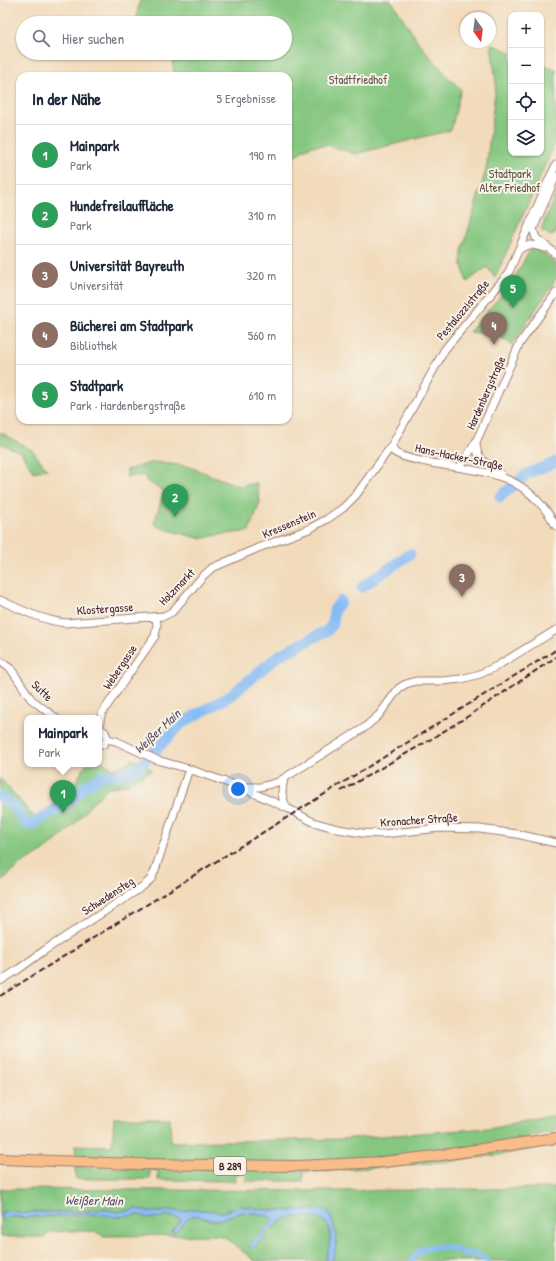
<!DOCTYPE html>
<html lang="de">
<head>
<meta charset="utf-8">
<style>
	:root { --surface:#fff; --page:#f6f6f7; --text:#1f2937; --muted:#747a83; --line:#e0e1e3; --accent:#d1495b }
	body { margin:0; font-family:"Patrick Hand",sans-serif; background:var(--page); color:var(--text) }
	.controls { position:absolute; right:12px; top:12px; display:grid; overflow:hidden; border-radius:8px; box-shadow:0 1px 3px #0004 }
	.controls button { width:36px; height:36px; display:grid; place-items:center; padding:0; border:0; border-bottom:1px solid var(--line); background:var(--surface); color:var(--text); font:20px sans-serif }
	.compass { position:absolute; left:460px; top:12px; width:36px; height:36px; border-radius:50%; background:var(--surface); box-shadow:0 1px 3px #0004; rotate:166deg }
	.you { position:absolute; left:238px; top:789px; width:14px; height:14px; margin:-10px; border:3px solid #fff; border-radius:50%; background:#1a73e8; box-shadow:0 0 0 6px #1a73e833 }
	.badge { display:grid; place-items:center; width:26px; height:26px; border-radius:50%; background:var(--accent); color:#fff; font-size:13px; font-weight:700 }
	.pin { position:absolute; translate:-50% -33px; filter:drop-shadow(0 1px 2px #0008) }
	.pin::after { content:''; position:absolute; top:21px; width:14px; height:12px; background:inherit; clip-path:polygon(0 0,100% 0,50% 100%) }
	.popup { position:absolute; left:24px; top:715px; width:78px; height:52px; box-sizing:border-box; display:grid; place-content:center; border-radius:8px; background:var(--surface); filter:drop-shadow(0 1px 3px #0005); font-size:13px; white-space:nowrap; color:var(--muted) }
	.popup b { font-size:15px; color:var(--text) }
	.popup::after { content:''; position:absolute; left:50%; top:100%; margin-left:-8px; border:8px solid transparent; border-top-color:var(--surface) }
	.list { margin:0; padding:0; list-style:none }
	h2 { display:flex; justify-content:space-between; align-items:center; height:52px; margin:0; padding:0 16px; font-size:17px }
	h2 small { font-size:13px; font-weight:400; color:var(--muted) }
	.list li { display:grid; grid-template-columns:26px 1fr auto; gap:12px; align-items:center; box-sizing:border-box; height:60px; padding:0 16px; border-top:1px solid var(--line) }
	.list b { display:block; font-size:15px; white-space:nowrap }
	.list p { margin:0; font-size:13px; white-space:nowrap; color:var(--muted) }
	.list em { font-size:13px; font-style:normal; color:var(--muted) }
	.icon { flex:none; width:22px; height:22px; fill:none; stroke:currentColor; stroke-width:2; stroke-linecap:round; stroke-linejoin:round }
	.map { position:relative; flex:none; width:556px; height:1261px; overflow:hidden }
	.search { position:absolute; background:var(--surface); box-shadow:0 1px 3px #0004; left:16px; top:16px; width:276px; height:44px; display:flex; align-items:center; gap:10px; box-sizing:border-box; padding:0 14px; border-radius:22px; color:var(--muted); font-size:15px }
	.panel { position:absolute; background:var(--surface); box-shadow:0 1px 3px #0004; left:16px; top:72px; width:276px; height:352px; border-radius:12px }
	.map>svg:first-child { display:block }
</style>
</head>
<body>
<div class="map">
<svg width="556" height="1261" viewBox="0 0 556 1261">
	<rect width="100%" height="100%" fill="#f7f3e8"/>
	<filter id="ink" filterUnits="userSpaceOnUse"><feTurbulence type="fractalNoise" baseFrequency=".025" numOctaves="2"/><feDisplacementMap in="SourceGraphic" scale="8" xChannelSelector="R" yChannelSelector="G"/><feConvolveMatrix kernelMatrix="1 2 1 2 8 2 1 2 1" color-interpolation-filters="sRGB"/></filter>
	<filter id="wash" filterUnits="userSpaceOnUse"><feTurbulence type="fractalNoise" baseFrequency=".012" numOctaves="4" result="noise"/><feDisplacementMap in="SourceGraphic" scale="16" xChannelSelector="R" yChannelSelector="G"/><feGaussianBlur stdDeviation="0.9" result="paint"/><feColorMatrix in="noise" values="0 0 0 0 0 0 0 0 0 0 0 0 0 0 0 0 0 1.4 0 .05"/><feComposite in="paint" operator="in"/></filter>
	<g filter="url(#wash)">
		<rect width="100%" height="100%" fill="#f2dbbb"/>
		<path fill="#85c780" stroke="#687356" d="M 140,0 L 391,0 L 419,43 L 447,76 L 461,89 L 451,130 L 355,154 L 327,145 L 312,146 L 303,150 L 291,160 L 288,166 L 288,76 L 175,76 L 171,56 L 162,53 L 285,53 L 285,23 L 135,23 Z
			M 491,44 L 511,52 L 511,153 L 541,153 L 541,64 L 556,69 L 556,141 L 495,278 L 487,267 L 467,282 L 461,262 L 462,251 L 486,170 L 496,83 Z
			M 556,193 L 556,234 L 551,236 L 541,230 Z
			M 536,249 L 556,263 L 556,279 L 512,345 L 498,335 L 469,332 L 511,284 L 530,250 Z
			M 0,432 L 32,450 L 47,469 L 34,472 C 31,465 24,460 22,453 L 0,443 Z
			M 153,462 L 187,466 L 239,486 L 257,483 L 260,503 L 249,531 L 212,536 L 202,539 L 164,529 L 154,524 L 164,491 L 146,481 L 146,477 L 140,475 L 127,477 L 127,470 Z
			M 133,759 L 152,770 L 128,784 L 107,788 L 88,808 L 73,826 L 44,851 L 20,865 L 0,882 L 0,778 L 36,819 L 51,806 L 77,780 L 86,764 L 99,764 L 99,760 L 114,769 Z
			M 556,1115 L 556,1131 C 466,1152 372,1161 279,1163 C 212,1164 144,1159 76,1157 L 75,1145 L 112,1146 L 114,1118 L 170,1118 L 171,1142 L 340,1139 L 489,1128 Z
			M 556,1141 L 556,1145 L 498,1155 L 453,1161 L 385,1167 L 303,1172 L 303,1181 L 245,1181 L 247,1174 L 234,1174 L 235,1181 L 158,1180 L 158,1171 L 150,1170 L 150,1179 L 76,1179 L 75,1167 L 263,1170 Z
			M 556,1188 L 556,1261 L 332,1261 C 333,1258 334,1255 335,1252 C 338,1238 334,1224 328,1211 L 229,1209 L 224,1212 L 193,1209 L 182,1212 L 170,1210 L 161,1212 L 149,1212 L 137,1209 L 118,1212 L 103,1209 L 82,1212 L 31,1212 C 24,1216 17,1211 9,1211 L 3,1218 C 13,1215 22,1220 31,1217 L 99,1214 L 125,1216 L 132,1215 L 140,1215 L 149,1218 L 160,1218 L 166,1215 L 181,1218 L 181,1220 L 171,1232 L 174,1232 C 178,1229 188,1218 190,1217 C 197,1213 205,1219 211,1220 C 221,1221 229,1215 239,1213 C 249,1211 264,1214 273,1218 L 273,1221 L 249,1245 L 253,1248 C 262,1239 271,1227 282,1221 C 289,1216 297,1217 306,1217 C 338,1218 331,1238 325,1261 L 255,1261 L 225,1237 L 216,1235 L 103,1236 C 94,1228 62,1232 49,1232 L 45,1237 L 0,1237 L 0,1189 L 331,1191 Z"/>
		<path fill="#85bcf5" stroke="#686e90" d="M 239,1206 L 251,1207 L 273,1211 L 321,1209 L 328,1211 C 334,1224 338,1238 335,1252 C 334,1255 333,1258 332,1261 L 325,1261 C 331,1238 338,1218 306,1217 C 297,1217 289,1216 282,1221 C 271,1227 262,1239 253,1249 L 249,1245 L 273,1221 L 273,1218 C 264,1214 248,1211 239,1213 C 229,1215 221,1221 211,1220 C 205,1219 197,1213 190,1217 C 188,1218 178,1229 175,1232 L 171,1232 L 181,1220 L 181,1219 L 171,1216 L 166,1215 L 160,1218 L 149,1218 L 140,1215 L 115,1217 L 99,1214 L 31,1217 C 24,1219 24,1217 18,1217 C 12,1216 6,1217 0,1218 L 2,1212 C 6,1212 9,1211 13,1211 C 20,1212 24,1215 31,1212 L 82,1212 L 103,1209 L 118,1212 L 137,1209 L 149,1212 L 161,1212 L 170,1210 L 182,1212 L 193,1209 L 223,1212 Z"/>
		<g fill="none" stroke-linecap="round" stroke-linejoin="round">
			<path stroke="#85bcf5" stroke-width="6" d="M 412,1261 L 419,1251 L 426,1248 L 437,1247 L 452,1248 L 466,1254 L 476,1254 L 487,1261"/>
			<path stroke="#85bcf5" stroke-width="11" d="M 500,497 L 527,474 L 556,462
				M 362,587 L 410,554
				M 0,797 L 13,805 L 26,824 L 31,825 L 71,800 L 84,787 L 104,775 L 117,775 L 139,767 L 182,723 L 230,696 L 278,656 L 328,630 L 333,623 L 334,610 L 341,601"/>
		</g>
	</g>
	<g filter="url(#ink)">
		<g fill="none" stroke-linecap="round" stroke-linejoin="round">
			<defs>
				<path id="minor" d="M 556,176 L 533,229 L 536,238 L 556,254
					M 518,251 C 527,242 534,245 545,248
					M 476,442 C 476,460 488,465 501,474
					M 392,445 L 394,452 C 404,459 419,460 431,463 C 487,473 525,471 556,526
					M 460,467 L 476,442 L 520,343 L 556,293
					M 0,600 C 21,610 42,620 65,623 L 164,616 L 172,612 L 202,577 L 212,568 L 258,548 L 309,529 L 327,519 L 343,508 L 356,495 L 392,445 L 445,349 L 508,274 L 550,177 L 556,165
					M 0,661 L 11,669 L 31,699 L 56,718
					M 99,729 L 105,732 L 107,737 L 104,744 L 99,746
					M 100,729 L 100,719 L 102,713 L 155,636 L 157,625 L 156,617
					M 107,739 L 116,741 L 157,760 L 189,769 L 240,787 L 287,808 L 313,822 L 338,829 L 362,833 L 383,834 L 440,828 L 480,829 L 517,834 L 556,843
					M 284,779 C 281,791 281,797 287,808
					M 244,787 L 260,787 L 278,782 L 364,728 L 379,715 L 399,688 L 406,684 L 416,681 L 442,681 L 461,679 L 480,674 L 497,666 L 556,630
					M 0,981 L 16,971 L 45,950 L 142,887 L 151,879 L 155,870 L 189,769"/>
				<path id="highway" d="M 0,1159 L 137,1164 L 296,1166 L 383,1162 L 435,1156 L 556,1138"/>
			</defs>
			<use href="#minor" stroke="#9e7d73" stroke-width="9"/>
			<use href="#highway" stroke="#9e7d73" stroke-width="12"/>
			<use href="#minor" stroke="#fff" stroke-width="7"/>
			<use href="#highway" stroke="#f8bd88" stroke-width="10"/>
			<path stroke="#4a1f2b" stroke-width="2" stroke-dasharray="6 3" stroke-linecap="butt" d="M 341,791 L 423,744 L 470,715 L 556,657
				M 0,996 L 556,650"/>
		</g>
	</g>
	<g text-anchor="middle" stroke-width="4" stroke-linejoin="round" paint-order="stroke">
		<rect fill="#f7f3e8" stroke="#7e5f64" stroke-width="1" x="214" y="1157" width="32" height="18" rx="3"/>
		<g font-size="11" font-weight="bold" fill="#4a1f2b">
			<text x="230" y="1170">B 289</text>
		</g>
		<g font-size="12" fill="#5c5144" stroke="#f7f3e8">
			<text x="358" y="84">Stadtfriedhof</text>
			<text x="510" y="178">Stadtpark<tspan x="510" dy="14">Alter Friedhof</tspan></text>
		</g>
		<g font-size="12" fill="#4a1f2b" stroke="#f7f3e8">
			<text transform="translate(463 310) rotate(-50)" y="4">Pestalozzistraße</text>
			<text transform="translate(486 393) rotate(-66)" y="4">Hardenbergstraße</text>
			<text transform="translate(459 457) rotate(12)" y="4">Hans-Hacker-Straße</text>
			<text transform="translate(289 524) rotate(-23)" y="4">Kressenstein</text>
			<text transform="translate(177 587) rotate(-46)" y="4">Holzmarkt</text>
			<text transform="translate(105 609) rotate(-4)" y="4">Klostergasse</text>
			<text transform="translate(120 667) rotate(-56)" y="4">Webergasse</text>
			<text transform="translate(42 691) rotate(44)" y="4">Sutte</text>
			<text transform="translate(419 820) rotate(-4)" y="4">Kronacher Straße</text>
			<text transform="translate(108 896) rotate(-33)" y="4">Schwedensteg</text>
		</g>
		<g font-size="13" font-style="italic" fill="#5c4e68" stroke="#f7f3e8">
			<text transform="translate(157 731) rotate(-43)" y="5">Weißer Main</text>
			<text transform="translate(94 1200) rotate(1)" y="5">Weißer Main</text>
		</g>
	</g>
</svg>
<div class="controls">
<button>+</button>
<button>−</button>
<button><svg class="icon" aria-label="locate" viewBox="0 0 24 24"><circle cx="12" cy="12" r="6"/><path d="M12 2v4M12 18v4M2 12h4M18 12h4"/></svg></button>
<button><svg class="icon" aria-label="layers" viewBox="0 0 24 24"><path d="M12 4l9 5-9 5-9-5zM3 14l9 5 9-5"/></svg></button>
</div>
<svg class="compass" viewBox="-18 -18 36 36"><path d="M0-13l5 13h-10z" fill="#e53935"/><path d="M0 13l5-13h-10z" fill="#747a83"/></svg>
<div class="you"></div>
<div class="pin badge" style="left:63px;top:813px;background:#2e9e5b">1</div>
<div class="popup"><b>Mainpark</b>Park</div>
<div class="pin badge" style="left:175px;top:517px;background:#2e9e5b">2</div>
<div class="pin badge" style="left:462px;top:597px;background:#8d6e63">3</div>
<div class="pin badge" style="left:494px;top:345px;background:#8d6e63">4</div>
<div class="pin badge" style="left:513px;top:308px;background:#2e9e5b">5</div>
<div class="search"><svg class="icon" aria-label="search" viewBox="0 0 24 24"><circle cx="10" cy="10" r="6"/><path d="M15 15l6 6"/></svg>Hier suchen</div>
<section class="panel">
<h2>In der Nähe<small>5 Ergebnisse</small></h2>
<ul class="list">
<li><span class="badge" style="background:#2e9e5b">1</span><div><b>Mainpark</b><p>Park</p></div><em>190 m</em></li>
<li><span class="badge" style="background:#2e9e5b">2</span><div><b>Hundefreilauffläche</b><p>Park</p></div><em>310 m</em></li>
<li><span class="badge" style="background:#8d6e63">3</span><div><b>Universität Bayreuth</b><p>Universität</p></div><em>320 m</em></li>
<li><span class="badge" style="background:#8d6e63">4</span><div><b>Bücherei am Stadtpark</b><p>Bibliothek</p></div><em>560 m</em></li>
<li><span class="badge" style="background:#2e9e5b">5</span><div><b>Stadtpark</b><p>Park · Hardenbergstraße</p></div><em>610 m</em></li>
</ul>
</section>
</div>
</body>
</html>
